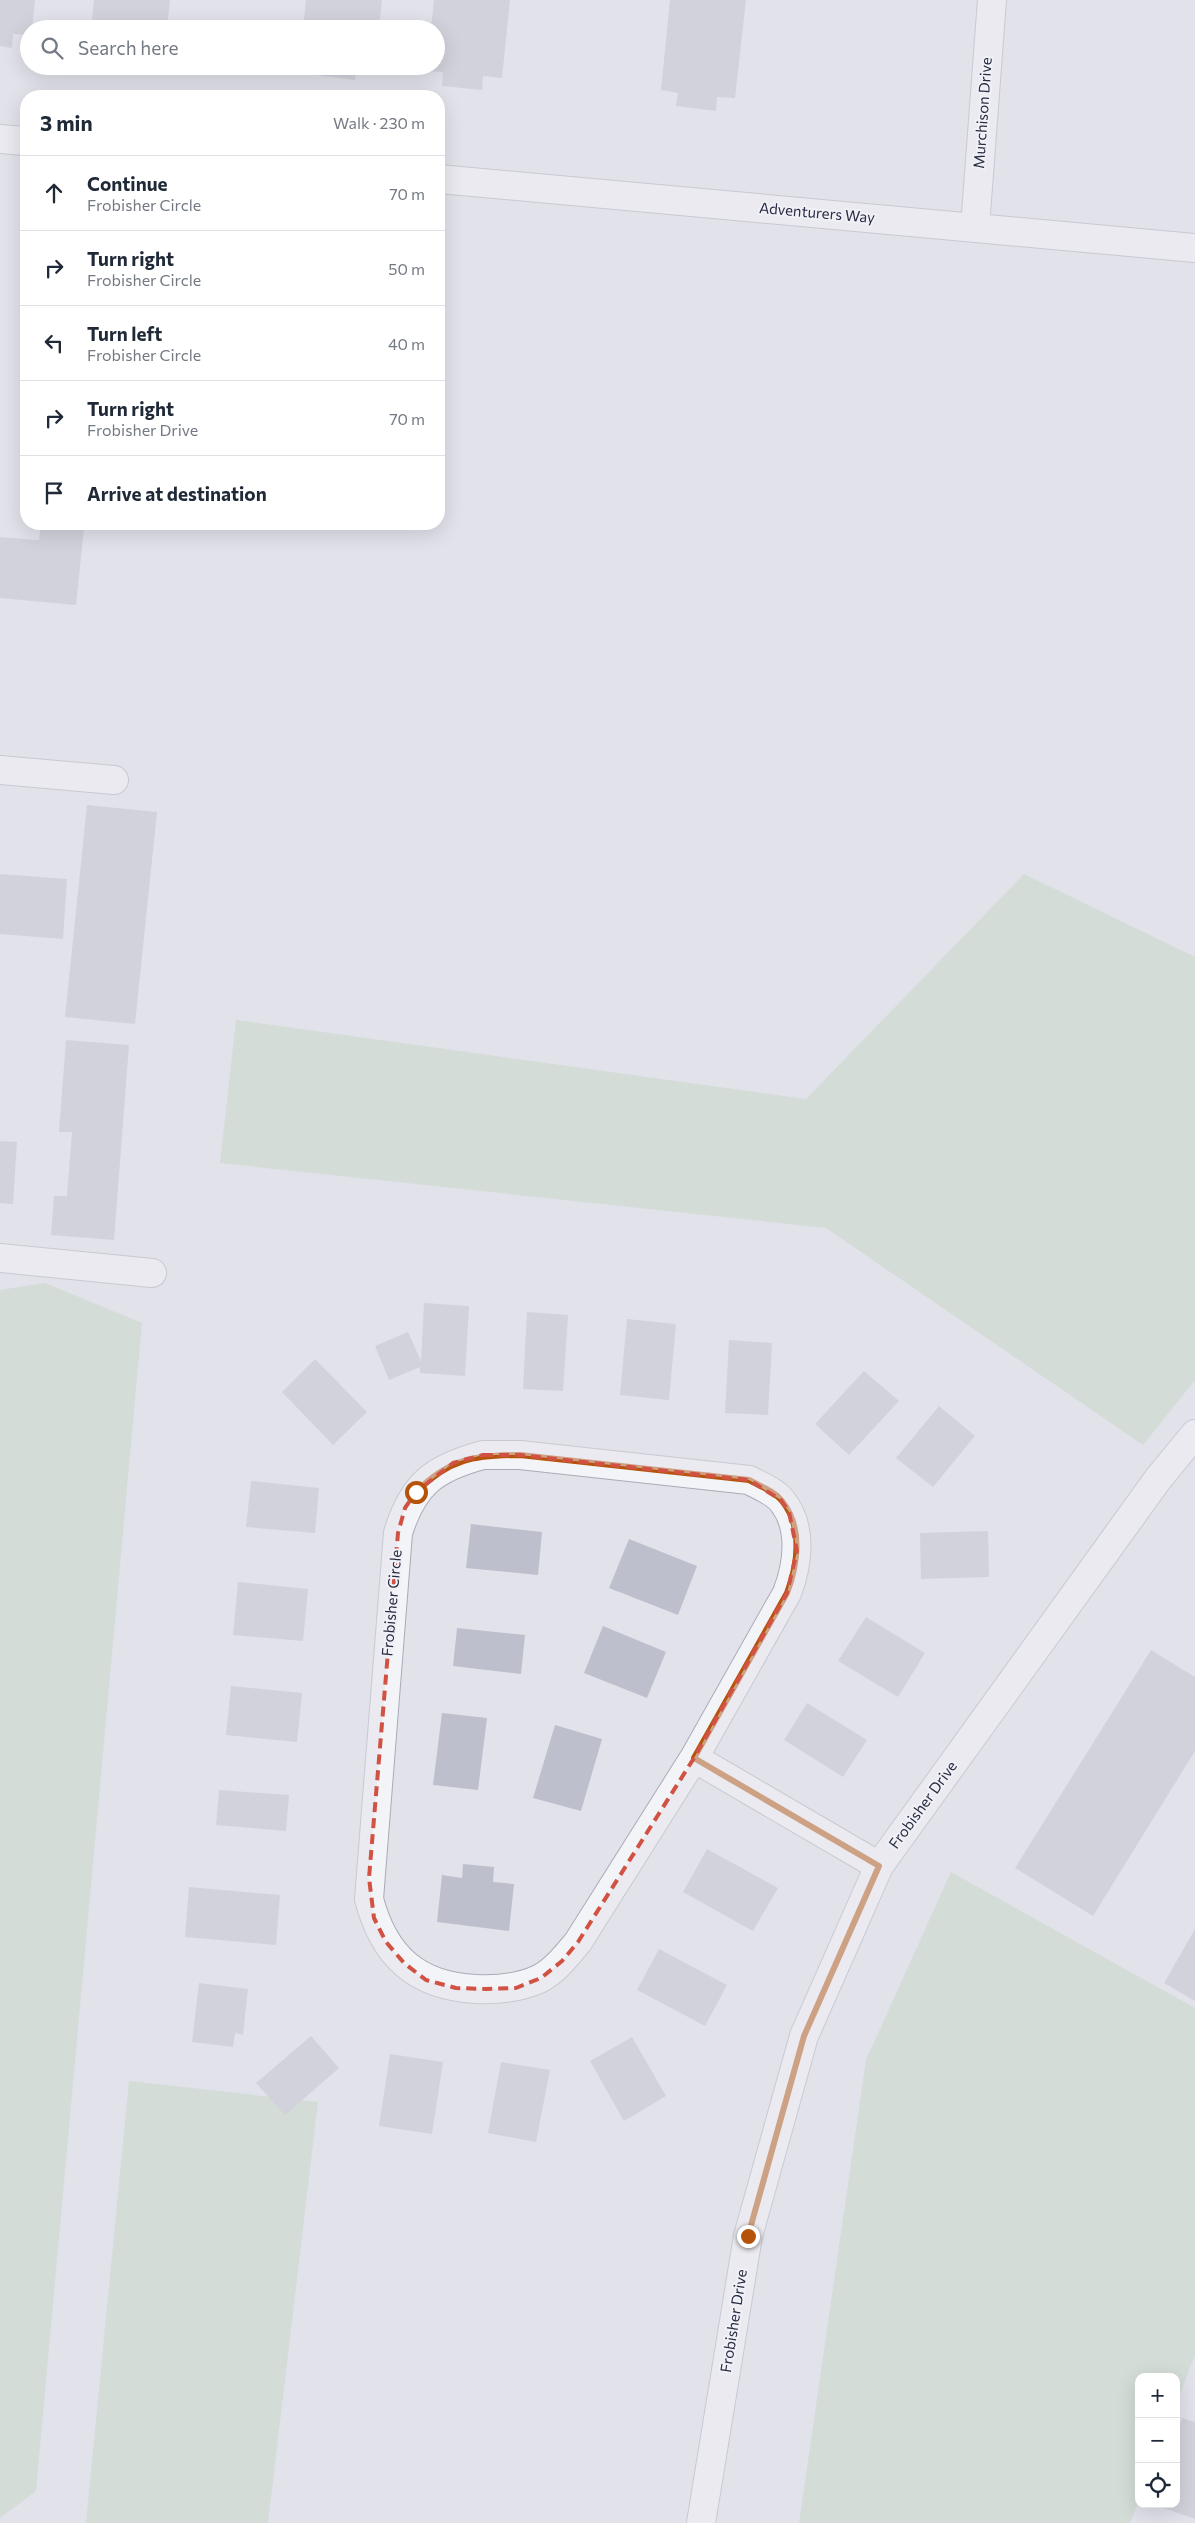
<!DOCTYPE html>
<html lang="en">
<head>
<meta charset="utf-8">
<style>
	:root { --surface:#fff; --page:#f6f6f7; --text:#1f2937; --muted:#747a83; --line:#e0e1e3 }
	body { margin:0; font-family:Commissioner,sans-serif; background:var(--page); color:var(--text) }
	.controls { position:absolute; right:15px; bottom:15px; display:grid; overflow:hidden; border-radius:10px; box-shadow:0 5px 20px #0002 }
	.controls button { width:45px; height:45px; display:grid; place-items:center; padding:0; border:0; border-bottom:1px solid var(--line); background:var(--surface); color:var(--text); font:25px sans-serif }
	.stop { position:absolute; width:15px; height:15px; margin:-11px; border:4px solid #b45309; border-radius:50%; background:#fff }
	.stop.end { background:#b45309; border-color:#fff; box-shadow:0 1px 5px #0008 }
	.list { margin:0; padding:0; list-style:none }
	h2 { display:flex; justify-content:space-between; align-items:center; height:65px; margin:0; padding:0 20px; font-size:21px }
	h2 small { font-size:16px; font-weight:400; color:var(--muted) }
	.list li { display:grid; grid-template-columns:32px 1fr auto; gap:15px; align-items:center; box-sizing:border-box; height:75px; padding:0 20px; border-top:1px solid var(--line) }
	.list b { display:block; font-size:19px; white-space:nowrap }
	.list p { margin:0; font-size:16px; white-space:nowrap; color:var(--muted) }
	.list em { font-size:16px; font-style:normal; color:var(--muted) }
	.icon { flex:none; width:28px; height:28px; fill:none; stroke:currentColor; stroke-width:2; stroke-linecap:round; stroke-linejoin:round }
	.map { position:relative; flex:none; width:1195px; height:2523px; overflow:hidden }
	.search { position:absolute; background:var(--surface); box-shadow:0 5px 20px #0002; left:20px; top:20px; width:425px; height:55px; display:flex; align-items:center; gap:12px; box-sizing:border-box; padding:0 18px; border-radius:28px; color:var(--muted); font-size:19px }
	.panel { position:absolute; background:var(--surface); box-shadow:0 5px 20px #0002; left:20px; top:90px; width:425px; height:440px; border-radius:20px }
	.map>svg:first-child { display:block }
</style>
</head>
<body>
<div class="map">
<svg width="1195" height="2523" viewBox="0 0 1195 2523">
	<rect width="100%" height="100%" fill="#e1e2ea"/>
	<path fill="#c2d4c2" d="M 1024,874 L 1195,957 L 1195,1380 L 1143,1445 L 826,1228 L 220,1163 L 236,1020 L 806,1099 Z
		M 45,1283 L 142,1323 L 36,2491 L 0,2518 L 0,1290 Z
		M 951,1872 L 1195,2008 L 1195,2355 L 1176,2404 L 1176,2377 L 1139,2377 L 1139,2501 L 1130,2523 L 799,2523 L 866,2060 Z
		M 129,2081 L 318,2102 L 268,2523 L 86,2523 Z"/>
	<path fill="#bebfcd" d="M 0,0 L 35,0 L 32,29 L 29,29 L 29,35 L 13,34 L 12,48 L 0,46 Z
		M 94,0 L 170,0 L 167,29 L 91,29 Z
		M 306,0 L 382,0 L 379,29 L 303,29 Z
		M 434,0 L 510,0 L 502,78 L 483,76 L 482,90 L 442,86 L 443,72 L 426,71 L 427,66 L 436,66 L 436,29 L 431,29 Z
		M 670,0 L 746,0 L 735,98 L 717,97 L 716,111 L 676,106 L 678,93 L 661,90 Z
		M 316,66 L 357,66 L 355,80 L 315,75 Z
		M 41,524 L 84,528 L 76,605 L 0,598 L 0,537 L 39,540 Z
		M 87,805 L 157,812 L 135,1024 L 65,1017 Z
		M 0,874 L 67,879 L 63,939 L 0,934 Z
		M 66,1040 L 129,1045 L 114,1240 L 51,1235 L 54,1196 L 67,1196 L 72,1132 L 59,1132 Z
		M 0,1141 L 17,1142 L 13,1204 L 0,1203 Z
		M 424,1303 L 469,1306 L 465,1376 L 420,1373 L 420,1367 L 389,1380 L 375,1346 L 408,1332 L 421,1361 Z
		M 527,1312 L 568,1315 L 563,1391 L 523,1389 Z
		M 627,1319 L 676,1324 L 669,1400 L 620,1395 Z
		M 729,1340 L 772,1343 L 768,1415 L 725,1413 Z
		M 315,1359 L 367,1412 L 333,1445 L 282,1392 Z
		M 864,1371 L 899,1401 L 849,1455 L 815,1424 Z
		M 939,1406 L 975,1436 L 933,1487 L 896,1458 Z
		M 251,1481 L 319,1488 L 315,1533 L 246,1527 Z
		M 471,1524 L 542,1532 L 538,1575 L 466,1568 Z
		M 988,1531 L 989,1577 L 921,1579 L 920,1533 Z
		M 629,1539 L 697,1566 L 678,1615 L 609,1588 Z
		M 238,1582 L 308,1589 L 303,1641 L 233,1635 Z
		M 866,1617 L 925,1653 L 898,1697 L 838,1661 Z
		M 603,1626 L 666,1652 L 647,1698 L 584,1673 Z
		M 457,1628 L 525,1635 L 521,1674 L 453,1666 Z
		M 1151,1650 L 1195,1677 L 1195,1751 L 1093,1916 L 1015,1868 Z
		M 231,1686 L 302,1693 L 297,1742 L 226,1735 Z
		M 807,1703 L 867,1740 L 843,1777 L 784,1740 Z
		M 442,1713 L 487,1718 L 478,1790 L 433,1785 Z
		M 555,1725 L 602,1739 L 581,1811 L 533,1798 Z
		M 219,1790 L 289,1795 L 286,1831 L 216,1825 Z
		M 707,1849 L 778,1888 L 753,1931 L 683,1892 Z
		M 463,1864 L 494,1867 L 493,1882 L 514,1884 L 509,1931 L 437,1922 L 442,1875 L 462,1878 Z
		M 189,1887 L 280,1895 L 276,1945 L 185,1937 Z
		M 1195,1929 L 1195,2001 L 1164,1983 Z
		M 659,1949 L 727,1985 L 705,2026 L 637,1990 Z
		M 199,1983 L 248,1989 L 243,2035 L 235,2033 L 233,2047 L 192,2042 Z
		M 311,2036 L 339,2068 L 285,2115 L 256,2083 Z
		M 632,2037 L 666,2096 L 624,2121 L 590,2061 Z
		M 390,2054 L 443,2062 L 432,2134 L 379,2126 Z
		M 501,2062 L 550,2070 L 536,2142 L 488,2133 Z
		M 1182,2418 L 1195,2422 L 1195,2519 L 1155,2505 L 1176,2504 L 1176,2433 Z"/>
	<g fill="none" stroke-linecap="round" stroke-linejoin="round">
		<defs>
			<path id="minor" d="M 0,139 L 26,141
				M 439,179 L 1195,248
				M 975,227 L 992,0
				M 0,770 L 114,780
				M 0,1258 L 152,1273
				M 483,1455 L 520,1455 L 749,1480 C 760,1486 774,1491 782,1501 C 803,1527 798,1564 787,1593 L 694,1758 L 578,1942 C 567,1955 555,1971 539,1979 C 519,1988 498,1990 476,1989 C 416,1986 384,1956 369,1899 L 398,1533 C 413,1484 434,1468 483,1455 Z
				M 694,1758 L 879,1866
				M 701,2523 L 748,2236 L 804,2036 L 879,1866 L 1158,1479 L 1195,1434"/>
		</defs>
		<use href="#minor" stroke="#aaabb8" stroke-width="30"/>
		<use href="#minor" stroke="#f3f4f8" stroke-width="28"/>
	</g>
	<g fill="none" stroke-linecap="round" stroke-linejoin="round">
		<path stroke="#b45309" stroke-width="6" d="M 416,1492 C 449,1459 474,1455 520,1455 L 749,1480 C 760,1486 774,1491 782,1501 C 803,1527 798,1564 787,1593 L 694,1758 L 879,1866 L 804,2036 L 748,2236"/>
	</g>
	<path d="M0 0H1195V2523H0ZM 483,1455 L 520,1455 L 749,1480 L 781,1500 L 789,1512 L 797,1551 L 787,1593 L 694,1758 L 578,1942 L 562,1961 L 541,1978 L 516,1988 L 486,1989 L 456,1988 L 426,1980 L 404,1963 L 386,1942 L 374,1918 L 369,1878 L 398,1533 L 405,1508 L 416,1492 L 453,1463 Z" fill="#e1e2ea" fill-opacity=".55" fill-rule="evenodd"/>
	<path fill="none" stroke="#d15243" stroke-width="4" stroke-dasharray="10 6" stroke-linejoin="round" d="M 483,1455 L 520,1455 L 749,1480 L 781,1500 L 789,1512 L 797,1551 L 787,1593 L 694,1758 L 578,1942 L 562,1961 L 541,1978 L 516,1988 L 486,1989 L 456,1988 L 426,1980 L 404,1963 L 386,1942 L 374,1918 L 369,1878 L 398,1533 L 405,1508 L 416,1492 L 453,1463 Z"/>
	<g text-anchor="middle" stroke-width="4" stroke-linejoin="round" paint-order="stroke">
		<g font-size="15" fill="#292b42" stroke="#f0f1f7">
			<text transform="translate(983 113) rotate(-86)" y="5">Murchison Drive</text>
			<text transform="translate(817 213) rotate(5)" y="5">Adventurers Way</text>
			<text transform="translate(392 1603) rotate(-85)" y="5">Frobisher Circle</text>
			<text transform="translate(923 1805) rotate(-54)" y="5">Frobisher Drive</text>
			<text transform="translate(734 2321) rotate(-81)" y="5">Frobisher Drive</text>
		</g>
	</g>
</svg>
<div class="controls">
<button>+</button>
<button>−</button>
<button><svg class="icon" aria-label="locate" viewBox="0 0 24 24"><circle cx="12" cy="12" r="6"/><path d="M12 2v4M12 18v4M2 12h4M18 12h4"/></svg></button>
</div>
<div class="stop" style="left:416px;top:1492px"></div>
<div class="stop end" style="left:748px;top:2236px"></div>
<div class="search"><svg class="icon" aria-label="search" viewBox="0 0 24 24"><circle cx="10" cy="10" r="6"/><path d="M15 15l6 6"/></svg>Search here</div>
<section class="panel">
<h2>3 min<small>Walk · 230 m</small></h2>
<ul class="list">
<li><svg class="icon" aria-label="ahead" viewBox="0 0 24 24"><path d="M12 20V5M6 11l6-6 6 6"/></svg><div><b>Continue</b><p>Frobisher Circle</p></div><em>70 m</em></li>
<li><svg class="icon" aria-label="right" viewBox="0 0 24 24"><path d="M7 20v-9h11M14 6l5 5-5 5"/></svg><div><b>Turn right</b><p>Frobisher Circle</p></div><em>50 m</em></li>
<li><svg class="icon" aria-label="left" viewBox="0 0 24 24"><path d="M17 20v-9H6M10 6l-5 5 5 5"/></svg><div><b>Turn left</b><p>Frobisher Circle</p></div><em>40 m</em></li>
<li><svg class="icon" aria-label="right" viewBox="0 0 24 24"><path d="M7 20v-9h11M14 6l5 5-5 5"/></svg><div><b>Turn right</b><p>Frobisher Drive</p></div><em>70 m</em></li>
<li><svg class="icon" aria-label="arrive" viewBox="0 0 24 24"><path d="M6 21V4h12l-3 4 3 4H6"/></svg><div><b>Arrive at destination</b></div></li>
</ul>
</section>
</div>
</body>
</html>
